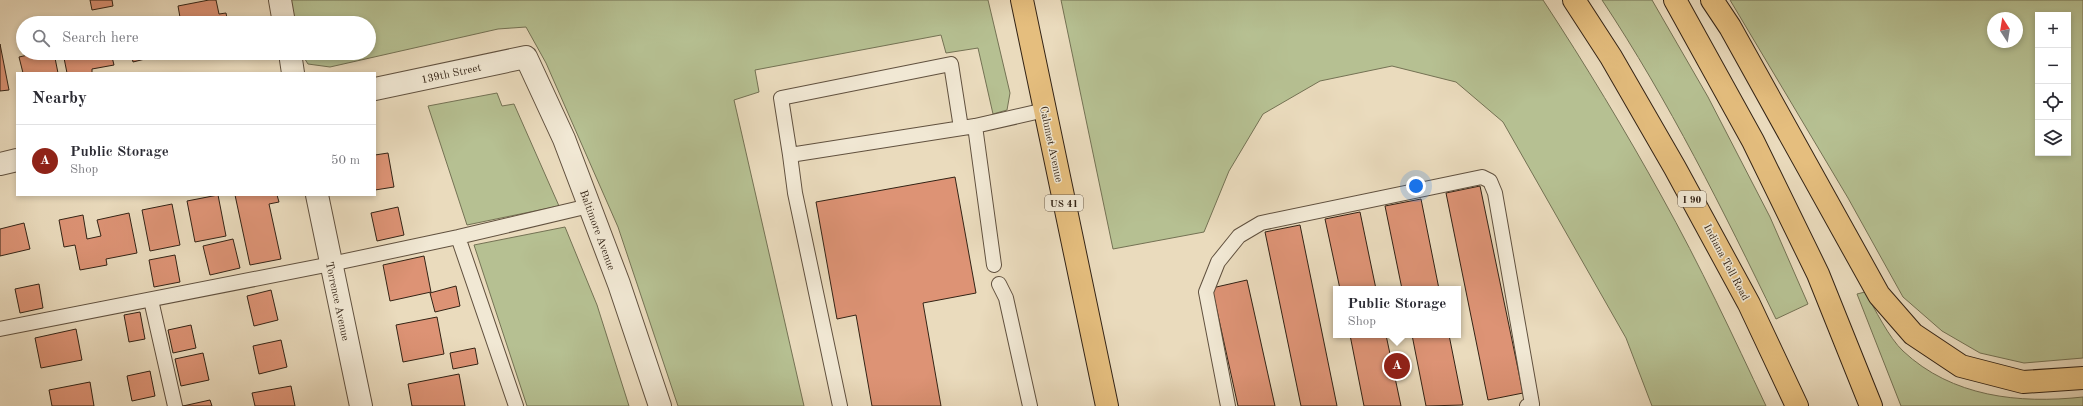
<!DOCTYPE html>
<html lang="en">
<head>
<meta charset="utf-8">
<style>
	:root { --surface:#fff; --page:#f2f2f3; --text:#2b2b33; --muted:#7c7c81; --line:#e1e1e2; --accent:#8f2418 }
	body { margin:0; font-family:"Old Standard TT",serif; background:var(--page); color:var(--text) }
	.controls { position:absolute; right:12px; top:12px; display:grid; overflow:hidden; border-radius:0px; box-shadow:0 2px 6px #0003 }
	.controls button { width:36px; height:36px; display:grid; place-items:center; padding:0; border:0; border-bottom:1px solid var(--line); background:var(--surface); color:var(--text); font:20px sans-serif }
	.compass { position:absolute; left:1987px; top:12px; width:36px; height:36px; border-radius:50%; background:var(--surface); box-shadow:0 2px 6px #0003; rotate:348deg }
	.you { position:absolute; left:1416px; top:186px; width:14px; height:14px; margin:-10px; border:3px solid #fff; border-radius:50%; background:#1a73e8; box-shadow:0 0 0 6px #1a73e833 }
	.badge { display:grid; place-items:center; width:26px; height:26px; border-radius:50%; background:var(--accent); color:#fff; font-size:13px; font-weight:700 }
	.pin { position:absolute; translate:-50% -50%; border:2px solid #fff; box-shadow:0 1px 4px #0006 }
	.popup { position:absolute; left:1333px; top:286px; width:128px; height:52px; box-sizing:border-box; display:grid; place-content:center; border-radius:0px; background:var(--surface); filter:drop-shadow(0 1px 3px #0005); font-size:13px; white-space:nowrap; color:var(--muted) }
	.popup b { font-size:15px; color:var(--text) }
	.popup::after { content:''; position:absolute; left:50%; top:100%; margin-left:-8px; border:8px solid transparent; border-top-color:var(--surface) }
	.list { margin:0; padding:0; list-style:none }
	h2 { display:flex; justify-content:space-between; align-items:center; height:52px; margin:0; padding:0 16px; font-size:17px }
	h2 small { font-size:13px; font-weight:400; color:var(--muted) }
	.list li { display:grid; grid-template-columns:26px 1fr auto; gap:12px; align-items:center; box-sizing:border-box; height:72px; padding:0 16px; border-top:1px solid var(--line) }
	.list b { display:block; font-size:15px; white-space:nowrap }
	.list p { margin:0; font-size:13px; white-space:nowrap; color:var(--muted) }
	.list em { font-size:13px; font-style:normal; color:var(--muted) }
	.icon { flex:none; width:22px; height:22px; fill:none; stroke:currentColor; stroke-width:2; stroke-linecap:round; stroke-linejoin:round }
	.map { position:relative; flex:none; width:2083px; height:406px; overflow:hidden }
	.search { position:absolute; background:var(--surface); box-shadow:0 2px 6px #0003; left:16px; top:16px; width:360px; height:44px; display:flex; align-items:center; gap:10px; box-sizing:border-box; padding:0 14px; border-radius:22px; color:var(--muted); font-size:15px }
	.panel { position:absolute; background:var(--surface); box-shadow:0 2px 6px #0003; left:16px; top:72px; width:360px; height:124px; border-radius:0px }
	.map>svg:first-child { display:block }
</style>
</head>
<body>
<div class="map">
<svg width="2083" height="406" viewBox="0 0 2083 406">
	<rect width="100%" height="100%" fill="#eadbbd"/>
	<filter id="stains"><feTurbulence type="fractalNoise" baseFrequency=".005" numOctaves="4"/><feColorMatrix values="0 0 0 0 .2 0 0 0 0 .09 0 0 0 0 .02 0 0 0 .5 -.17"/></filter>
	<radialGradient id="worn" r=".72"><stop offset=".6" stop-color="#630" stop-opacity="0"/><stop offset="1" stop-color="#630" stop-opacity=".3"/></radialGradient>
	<path fill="#b6c092" stroke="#747254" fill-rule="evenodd" d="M 290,0 L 988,0 L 1010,93 L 1007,110 L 993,114 L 978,48 L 946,53 L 941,35 L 755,70 L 759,92 L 734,100 L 804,406 L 678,406 L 618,227 L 546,63 L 526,27 L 498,29 L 330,67 L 308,64 L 301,53 L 369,53 L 369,23 L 295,23 Z
		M 1061,0 L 1543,0 C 1585,64 1625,130 1662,197 C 1700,265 1733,336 1766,406 L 1652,406 L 1626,338 L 1503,122 L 1456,82 L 1392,66 L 1320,81 L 1263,114 L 1229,171 L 1204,232 L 1113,249 Z
		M 1602,0 L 1652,0 L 1708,97 L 1770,217 L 1808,304 L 1776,319 C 1723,210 1669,101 1602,0 Z
		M 1730,0 L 2083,0 L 2083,358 L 2024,363 L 1980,353 L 1942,331 L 1903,297 L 1848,198 ZM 2038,15 L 2068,15 L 2068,153 L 2038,153 ZM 1993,18 L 2017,18 L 2017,42 L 1993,42 Z
		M 497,93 L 502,106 L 514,104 L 559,206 L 467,225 L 428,106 Z
		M 565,227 L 597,305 L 629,406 L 527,406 L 474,245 Z
		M 1865,292 C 1875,309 1889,338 1903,351 C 1952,397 2019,404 2083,397 L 2083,406 L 1901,406 L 1857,294 Z"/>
	<path fill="#dd9375" stroke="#332315" d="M 90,0 L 112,0 L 113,6 L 92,10 Z
		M 209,0 L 216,0 L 219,14 L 226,13 L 228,23 L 181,23 L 178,6 Z
		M 0,44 L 9,90 L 0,91 Z
		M 37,53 L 54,53 L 58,73 L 23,73 L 19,57 Z
		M 63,53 L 111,53 L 114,65 L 92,69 L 92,73 L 67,73 Z
		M 131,53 L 165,53 L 165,54 L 133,62 Z
		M 388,153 L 394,187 L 375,190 L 375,155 Z
		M 955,177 L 976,293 L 923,303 L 941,406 L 872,406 L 856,315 L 837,319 L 816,202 Z
		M 1480,186 L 1523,393 L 1488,400 L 1446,193 Z
		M 218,195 L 226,236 L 195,242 L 187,201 Z
		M 235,195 L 277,195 L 279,202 L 269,204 L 281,259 L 250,265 Z
		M 1421,199 L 1439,289 L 1402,289 L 1385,206 Z
		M 172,204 L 180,245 L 150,251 L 142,210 Z
		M 398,207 L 404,235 L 377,241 L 371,213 Z
		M 1360,212 L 1376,289 L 1340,289 L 1325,219 Z
		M 129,213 L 137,253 L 106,259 L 107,265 L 80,270 L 75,245 L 64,247 L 59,220 L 83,215 L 87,239 L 101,236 L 97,220 Z
		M 24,223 L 30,249 L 0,256 L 0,229 Z
		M 1300,225 L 1337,406 L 1301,406 L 1265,232 Z
		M 233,239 L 240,268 L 210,275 L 203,246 Z
		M 175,255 L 180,282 L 154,287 L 149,260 Z
		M 424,256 L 431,292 L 390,301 L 383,265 Z
		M 1247,280 L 1275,406 L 1238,406 L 1212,288 Z
		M 39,284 L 43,308 L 20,313 L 15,289 Z
		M 456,286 L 460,306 L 435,312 L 430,293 Z
		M 271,290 L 278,320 L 254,326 L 247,296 Z
		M 140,312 L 145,339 L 129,342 L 124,315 Z
		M 437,317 L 444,354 L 403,362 L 396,325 Z
		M 191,325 L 196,348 L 173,353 L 168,330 Z
		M 76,329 L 82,360 L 41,368 L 35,338 Z
		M 1350,335 L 1386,335 L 1401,406 L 1364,406 Z
		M 1412,335 L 1449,335 L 1463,405 L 1426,406 Z
		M 281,340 L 287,367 L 259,374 L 253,346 Z
		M 475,348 L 478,364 L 453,369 L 450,353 Z
		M 203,353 L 209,380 L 181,386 L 175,359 Z
		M 150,371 L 155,396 L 132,401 L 127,376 Z
		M 459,374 L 465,406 L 412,406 L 408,384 Z
		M 90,382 L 94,406 L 52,406 L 49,390 Z
		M 291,386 L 295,406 L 255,406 L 252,393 Z
		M 210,400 L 212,406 L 183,406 Z"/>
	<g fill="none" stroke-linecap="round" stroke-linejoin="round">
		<defs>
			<path id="service" d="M 975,126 L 994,265
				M 790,155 L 781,98 L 951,64 L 961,128
				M 458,237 L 516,406
				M 999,284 L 1006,298 L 1030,406
				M 151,300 L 175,406
				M 0,329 L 331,264 L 458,237 L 589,206
				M 840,406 L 795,193 L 790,155 L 975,126 L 1045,110
				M 1228,406 L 1206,292 L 1218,262 L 1239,236 L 1261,223 L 1482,177 L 1490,181 L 1495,193 L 1532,404 L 1527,406"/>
			<path id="minor" d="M 280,0 L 284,23
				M 290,53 L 293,73
				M 375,89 L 526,57 L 564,139 L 619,284 L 660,406
				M 0,164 L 17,160
				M 317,195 L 361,406"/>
			<path id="primary" d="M 1022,0 L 1107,406"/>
			<path id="motorway" d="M 1574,0 L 1611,57 L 1675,168 L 1749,304 L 1797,406
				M 1675,0 L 1753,141 L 1818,274 L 1871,406
				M 1712,0 L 1730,27 L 1879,295 L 1913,334 L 1961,366 L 2023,382 L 2083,378"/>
		</defs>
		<use href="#service" stroke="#61513f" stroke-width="16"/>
		<use href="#minor" stroke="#61513f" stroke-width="24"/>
		<use href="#primary" stroke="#332315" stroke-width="24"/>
		<use href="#motorway" stroke="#332315" stroke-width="24"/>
		<use href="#service" stroke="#f1e8d4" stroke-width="14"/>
		<use href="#minor" stroke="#f1e8d4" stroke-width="22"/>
		<use href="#primary" stroke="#e5be7e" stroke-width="22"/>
		<use href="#motorway" stroke="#e5be7e" stroke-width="22"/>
	</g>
	<g text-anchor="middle" stroke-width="3" stroke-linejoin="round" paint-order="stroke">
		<g fill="#f1e8d4" stroke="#6c5e4e" stroke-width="1">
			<rect x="1678" y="191" width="28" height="16" rx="3"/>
			<rect x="1045" y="195" width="38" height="16" rx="3"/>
		</g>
		<g font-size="10" font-weight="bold" fill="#332315">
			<text x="1692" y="203">I 90</text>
			<text x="1064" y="207">US 41</text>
		</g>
		<g font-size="11" fill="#332315" stroke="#f1e8d4">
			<text transform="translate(451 73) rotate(-12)" y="4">139th Street</text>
			<text transform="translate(1052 144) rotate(78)" y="4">Calumet Avenue</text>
			<text transform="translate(598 230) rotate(70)" y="4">Baltimore Avenue</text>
			<text transform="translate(1727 262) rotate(62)" y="4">Indiana Toll Road</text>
			<text transform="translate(338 301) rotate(78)" y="4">Torrence Avenue</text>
		</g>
	</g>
	<rect width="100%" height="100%" filter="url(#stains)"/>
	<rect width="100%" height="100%" fill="url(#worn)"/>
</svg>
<div class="controls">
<button>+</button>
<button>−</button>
<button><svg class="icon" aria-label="locate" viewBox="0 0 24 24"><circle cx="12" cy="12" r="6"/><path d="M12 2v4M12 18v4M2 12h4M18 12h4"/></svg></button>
<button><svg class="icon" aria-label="layers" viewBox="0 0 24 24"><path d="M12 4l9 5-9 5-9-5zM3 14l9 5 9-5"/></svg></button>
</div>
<svg class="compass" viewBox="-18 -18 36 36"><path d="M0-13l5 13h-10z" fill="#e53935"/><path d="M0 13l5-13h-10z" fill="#7c7c81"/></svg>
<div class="you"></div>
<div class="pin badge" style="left:1397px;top:366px">A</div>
<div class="popup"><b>Public Storage</b>Shop</div>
<div class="search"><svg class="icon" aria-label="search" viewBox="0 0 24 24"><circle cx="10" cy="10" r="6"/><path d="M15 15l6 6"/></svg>Search here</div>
<section class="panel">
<h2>Nearby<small></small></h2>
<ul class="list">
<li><span class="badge">A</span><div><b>Public Storage</b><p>Shop</p></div><em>50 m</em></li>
</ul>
</section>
</div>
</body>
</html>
